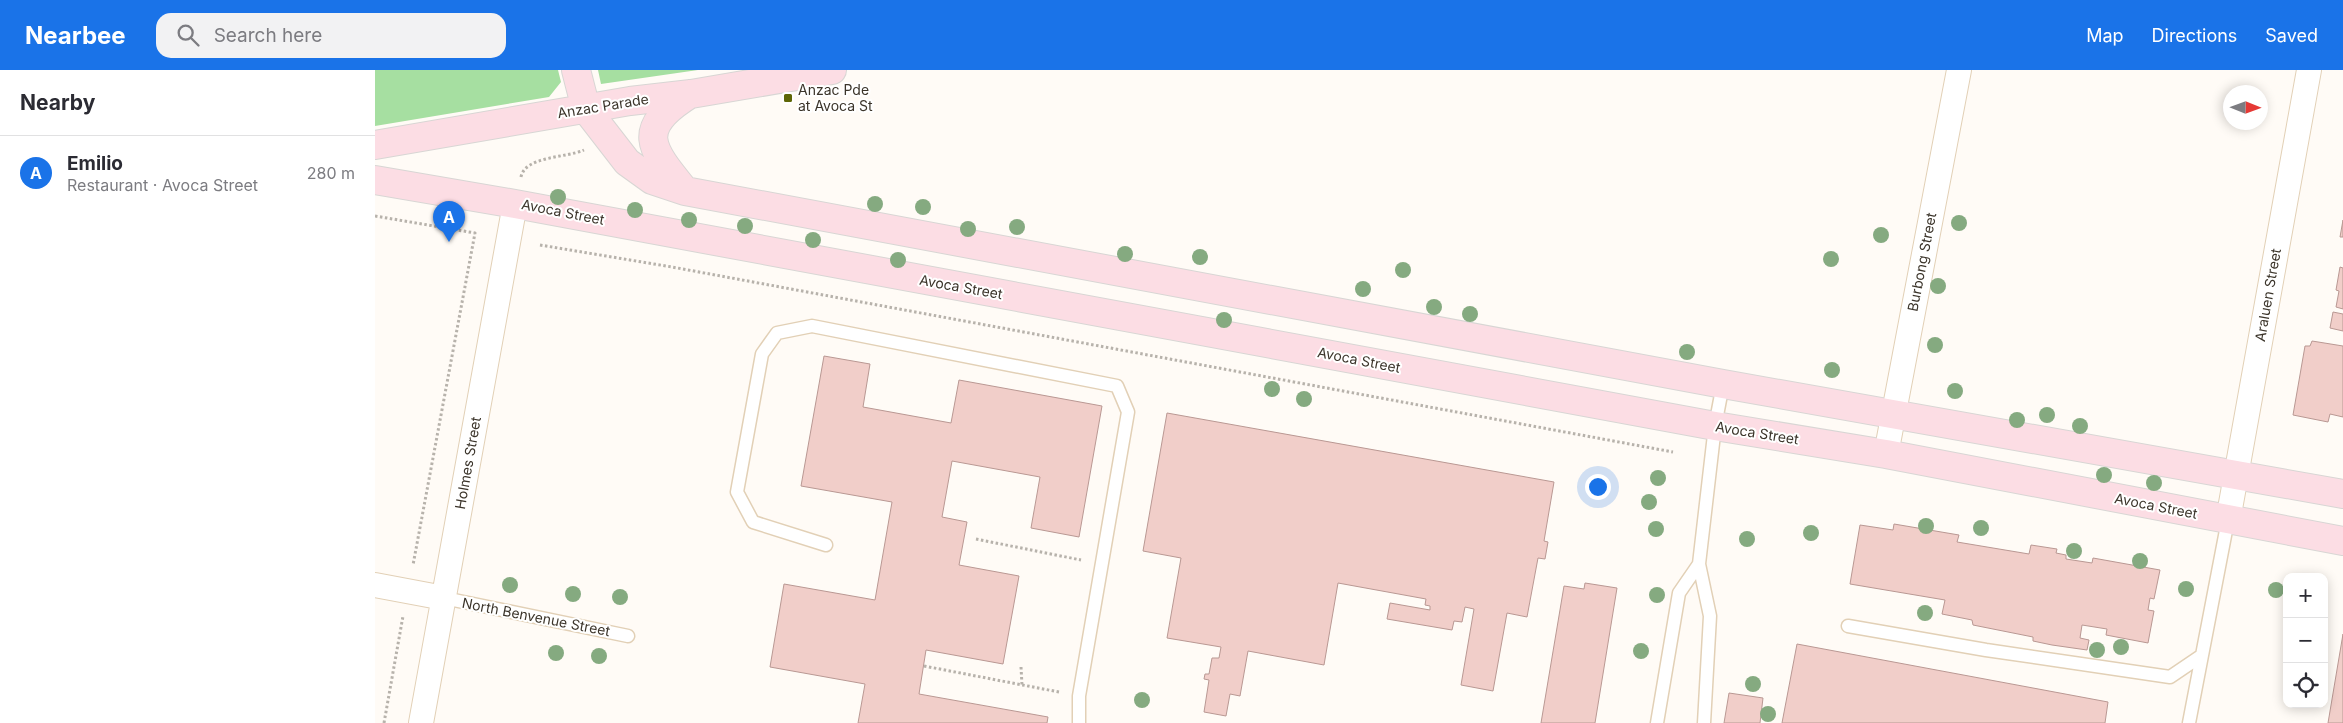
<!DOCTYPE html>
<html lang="en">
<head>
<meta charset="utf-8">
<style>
	:root { --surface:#fff; --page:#f2f2f3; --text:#2b2b33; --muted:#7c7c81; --line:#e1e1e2; --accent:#1a73e8 }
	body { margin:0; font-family:Inter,sans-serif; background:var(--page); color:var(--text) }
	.controls { position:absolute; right:15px; bottom:15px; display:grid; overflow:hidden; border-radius:10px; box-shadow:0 2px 12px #0003 }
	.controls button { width:45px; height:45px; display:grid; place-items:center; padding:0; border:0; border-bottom:1px solid var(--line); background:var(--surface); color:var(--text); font:25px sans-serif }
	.compass { position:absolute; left:1848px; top:15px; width:45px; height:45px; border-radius:50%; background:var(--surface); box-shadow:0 2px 12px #0003; rotate:91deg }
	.you { position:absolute; left:1222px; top:416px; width:18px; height:18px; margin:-12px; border:4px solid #fff; border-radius:50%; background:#1a73e8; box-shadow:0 0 0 8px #1a73e833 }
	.badge { display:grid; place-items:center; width:32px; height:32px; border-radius:50%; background:var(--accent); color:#fff; font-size:16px; font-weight:700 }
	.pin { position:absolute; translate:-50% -41px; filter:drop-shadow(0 1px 2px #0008) }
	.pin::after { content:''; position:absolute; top:26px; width:18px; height:15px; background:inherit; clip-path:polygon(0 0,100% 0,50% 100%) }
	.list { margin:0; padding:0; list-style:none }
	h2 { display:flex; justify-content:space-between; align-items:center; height:65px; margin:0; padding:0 20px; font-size:21px }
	h2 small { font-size:16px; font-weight:400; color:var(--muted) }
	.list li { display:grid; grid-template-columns:32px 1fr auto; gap:15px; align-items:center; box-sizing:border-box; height:75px; padding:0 20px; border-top:1px solid var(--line) }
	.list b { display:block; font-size:19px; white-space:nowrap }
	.list p { margin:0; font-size:16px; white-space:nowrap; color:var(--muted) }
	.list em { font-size:16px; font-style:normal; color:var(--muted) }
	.icon { flex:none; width:28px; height:28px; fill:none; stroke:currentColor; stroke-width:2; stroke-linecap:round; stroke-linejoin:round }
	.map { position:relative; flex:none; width:1968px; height:653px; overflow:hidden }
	header { display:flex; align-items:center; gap:30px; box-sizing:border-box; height:70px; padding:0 25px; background:var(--accent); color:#fff }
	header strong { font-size:24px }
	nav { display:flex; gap:28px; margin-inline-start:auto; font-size:18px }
	.search { width:350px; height:45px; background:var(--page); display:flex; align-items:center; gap:12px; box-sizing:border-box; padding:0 18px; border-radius:15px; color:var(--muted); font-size:19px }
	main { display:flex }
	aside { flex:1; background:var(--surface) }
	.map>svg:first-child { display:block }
</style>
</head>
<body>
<header>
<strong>Nearbee</strong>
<div class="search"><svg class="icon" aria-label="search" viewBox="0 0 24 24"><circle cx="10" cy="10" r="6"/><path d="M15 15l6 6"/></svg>Search here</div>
<nav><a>Map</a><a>Directions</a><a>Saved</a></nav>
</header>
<main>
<aside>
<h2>Nearby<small></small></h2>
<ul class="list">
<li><span class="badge">A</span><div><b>Emilio</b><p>Restaurant · Avoca Street</p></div><em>280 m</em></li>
</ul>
</aside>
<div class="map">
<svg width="1968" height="653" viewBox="0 0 1968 653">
	<rect width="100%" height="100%" fill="#fffbf6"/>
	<path fill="#a6dfa1" d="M 0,0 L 183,0 L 186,12 L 174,27 L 0,56 Z
		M 223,0 L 323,0 L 226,14 Z"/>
	<path fill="#f1cec9" stroke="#b99893" d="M 1968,150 L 1968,167 L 1965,167 Z
		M 1965,197 L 1968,198 L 1968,239 L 1961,237 L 1964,221 L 1961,220 Z
		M 1958,242 L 1968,244 L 1968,261 L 1955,258 Z
		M 1937,271 L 1968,276 L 1968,347 L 1955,344 L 1953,352 L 1918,345 L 1930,276 L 1935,276 Z
		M 449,286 L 495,294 L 488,337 L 576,353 L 584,310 L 727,336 L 704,467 L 656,458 L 665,407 L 577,391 L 567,447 L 592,452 L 584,495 L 644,506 L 628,594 L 551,580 L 544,624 L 673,647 L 672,653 L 483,653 L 490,614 L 395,597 L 409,514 L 500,530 L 517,432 L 426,416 Z
		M 792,343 L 1179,412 L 1169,471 L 1173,472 L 1170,489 L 1163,488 L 1152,547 L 1132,543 L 1118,621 L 1086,615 L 1099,539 L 1090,537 L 1087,552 L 1079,551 L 1077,560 L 1012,549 L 1015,533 L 1055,540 L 1055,536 L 1050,535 L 1051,529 L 963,513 L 949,595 L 873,581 L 865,626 L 855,624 L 851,646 L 829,642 L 834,610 L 829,609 L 830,604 L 834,604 L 837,588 L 844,588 L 846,577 L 792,568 L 806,488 L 768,481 Z
		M 1519,454 L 1584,465 L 1582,472 L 1654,484 L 1656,475 L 1682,479 L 1681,483 L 1691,485 L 1691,489 L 1717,493 L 1718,488 L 1785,500 L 1779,529 L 1775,528 L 1773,540 L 1779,541 L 1773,573 L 1731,565 L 1732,559 L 1707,555 L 1705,568 L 1714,570 L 1712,580 L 1677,575 L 1658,571 L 1658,567 L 1598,555 L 1597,550 L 1567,544 L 1570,530 L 1475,514 L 1485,455 L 1518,460 Z
		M 1210,513 L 1242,518 L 1220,653 L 1166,653 L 1189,516 L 1209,519 Z
		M 1968,564 L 1968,653 L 1953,653 Z
		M 1422,574 L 1733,632 L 1730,653 L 1407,653 Z
		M 1354,623 L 1388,628 L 1385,653 L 1349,653 Z"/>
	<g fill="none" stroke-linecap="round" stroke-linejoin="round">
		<defs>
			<path id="lane" d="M 451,475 L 378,452 L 362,422 L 387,284 L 402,263 L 437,256 L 742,316 L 753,342 L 704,626 L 704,653
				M 69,528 L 253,566
				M 1473,556 L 1611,580 L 1795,607 L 1826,586
				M 1282,653 L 1304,523 L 1324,494
				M 1329,653 L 1335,546 L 1324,494 L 1340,356 L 1348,314
				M 1814,653 L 1853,450"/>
			<path id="street" d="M 1511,384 L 1584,0
				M 1853,450 L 1934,0
				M 0,515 L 69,528
				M 46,653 L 140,134"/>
			<path id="primary" d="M 201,0 L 211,39 L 252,92 L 277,110 L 310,121 L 1348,314 L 1968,424
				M 0,75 L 255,31 L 316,24 L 457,0
				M 0,110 L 140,134 L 1340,356 L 1511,384 L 1968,471
				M 310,121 C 275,78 259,59 315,24"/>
		</defs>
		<use href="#lane" stroke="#e2d0b6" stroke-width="15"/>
		<use href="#street" stroke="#e2d0b6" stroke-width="26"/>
		<use href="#primary" stroke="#d8d6d4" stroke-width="30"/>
		<path stroke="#b7b2ab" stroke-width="3" stroke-dasharray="2.5 2.5" stroke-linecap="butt" d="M 146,107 C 150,86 191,88 209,80
			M 0,146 L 100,163 L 38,495
			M 165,175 L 297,197 L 1298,382
			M 601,469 L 706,490
			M 549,596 L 684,622
			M 646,597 L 647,615
			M 9,653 L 28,546"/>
		<use href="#lane" stroke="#fff" stroke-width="12"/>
		<use href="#street" stroke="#fff" stroke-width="24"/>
		<use href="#primary" stroke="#fcdde4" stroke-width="28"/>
	</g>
	<g fill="#85aa80">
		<circle cx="183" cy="127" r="8"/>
		<circle cx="500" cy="134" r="8"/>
		<circle cx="548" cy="137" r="8"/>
		<circle cx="260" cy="140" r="8"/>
		<circle cx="314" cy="150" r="8"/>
		<circle cx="1584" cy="153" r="8"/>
		<circle cx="370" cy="156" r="8"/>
		<circle cx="642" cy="157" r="8"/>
		<circle cx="593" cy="159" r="8"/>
		<circle cx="1506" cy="165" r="8"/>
		<circle cx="438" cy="170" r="8"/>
		<circle cx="750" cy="184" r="8"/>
		<circle cx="825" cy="187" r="8"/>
		<circle cx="1456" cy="189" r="8"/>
		<circle cx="523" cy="190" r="8"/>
		<circle cx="1028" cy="200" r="8"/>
		<circle cx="1563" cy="216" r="8"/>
		<circle cx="988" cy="219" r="8"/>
		<circle cx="1059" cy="237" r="8"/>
		<circle cx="1095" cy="244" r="8"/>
		<circle cx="849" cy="250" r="8"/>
		<circle cx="1560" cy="275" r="8"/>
		<circle cx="1312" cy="282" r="8"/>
		<circle cx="1457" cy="300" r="8"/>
		<circle cx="897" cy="319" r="8"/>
		<circle cx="1580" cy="321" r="8"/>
		<circle cx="929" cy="329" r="8"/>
		<circle cx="1672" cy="345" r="8"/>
		<circle cx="1642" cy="350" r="8"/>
		<circle cx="1705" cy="356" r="8"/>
		<circle cx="1729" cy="405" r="8"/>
		<circle cx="1283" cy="408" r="8"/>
		<circle cx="1779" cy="413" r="8"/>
		<circle cx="1274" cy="432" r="8"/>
		<circle cx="1551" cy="456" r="8"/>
		<circle cx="1606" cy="458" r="8"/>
		<circle cx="1281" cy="459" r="8"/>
		<circle cx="1436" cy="463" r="8"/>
		<circle cx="1372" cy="469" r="8"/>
		<circle cx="1699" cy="481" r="8"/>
		<circle cx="1765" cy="491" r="8"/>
		<circle cx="135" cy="515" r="8"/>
		<circle cx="1811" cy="519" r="8"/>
		<circle cx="1901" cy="520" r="8"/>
		<circle cx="198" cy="524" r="8"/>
		<circle cx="1282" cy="525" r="8"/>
		<circle cx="245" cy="527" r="8"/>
		<circle cx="1550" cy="543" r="8"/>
		<circle cx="1746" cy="577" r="8"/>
		<circle cx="1722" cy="580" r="8"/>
		<circle cx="1266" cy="581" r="8"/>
		<circle cx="181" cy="583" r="8"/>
		<circle cx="224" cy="586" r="8"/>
		<circle cx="1378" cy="614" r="8"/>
		<circle cx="767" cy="630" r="8"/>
		<circle cx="1393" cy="644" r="8"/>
	</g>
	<rect fill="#5e6606" stroke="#fff" stroke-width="2" x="408" y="23" width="10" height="10" rx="2.5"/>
	<g text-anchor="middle" stroke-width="4" stroke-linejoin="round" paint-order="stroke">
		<g font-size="14" fill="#3b342a" stroke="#fff" text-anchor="start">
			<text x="423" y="25">Anzac Pde<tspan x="423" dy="16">at Avoca St</tspan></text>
		</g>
		<g font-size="14" fill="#3b342a" stroke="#fff">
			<text transform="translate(228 36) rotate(-9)" y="5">Anzac Parade</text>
			<text transform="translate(188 142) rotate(11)" y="5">Avoca Street</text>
			<text transform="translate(1547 192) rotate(-79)" y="5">Burbong Street</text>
			<text transform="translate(586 217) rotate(10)" y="5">Avoca Street</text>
			<text transform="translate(1893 225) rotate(-80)" y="5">Araluen Street</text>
			<text transform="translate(984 290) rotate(11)" y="5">Avoca Street</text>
			<text transform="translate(1382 363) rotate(9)" y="5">Avoca Street</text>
			<text transform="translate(93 393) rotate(-80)" y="5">Holmes Street</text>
			<text transform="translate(1781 436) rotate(11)" y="5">Avoca Street</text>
			<text transform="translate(161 547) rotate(11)" y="5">North Benvenue Street</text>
		</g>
	</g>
</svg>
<div class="controls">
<button>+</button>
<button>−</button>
<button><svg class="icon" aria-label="locate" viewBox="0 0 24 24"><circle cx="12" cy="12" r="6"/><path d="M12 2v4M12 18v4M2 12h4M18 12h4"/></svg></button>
</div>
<svg class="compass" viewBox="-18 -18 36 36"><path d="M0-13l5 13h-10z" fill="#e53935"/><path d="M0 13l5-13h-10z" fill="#7c7c81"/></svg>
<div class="you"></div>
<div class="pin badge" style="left:74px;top:172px">A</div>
</div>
</main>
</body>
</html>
